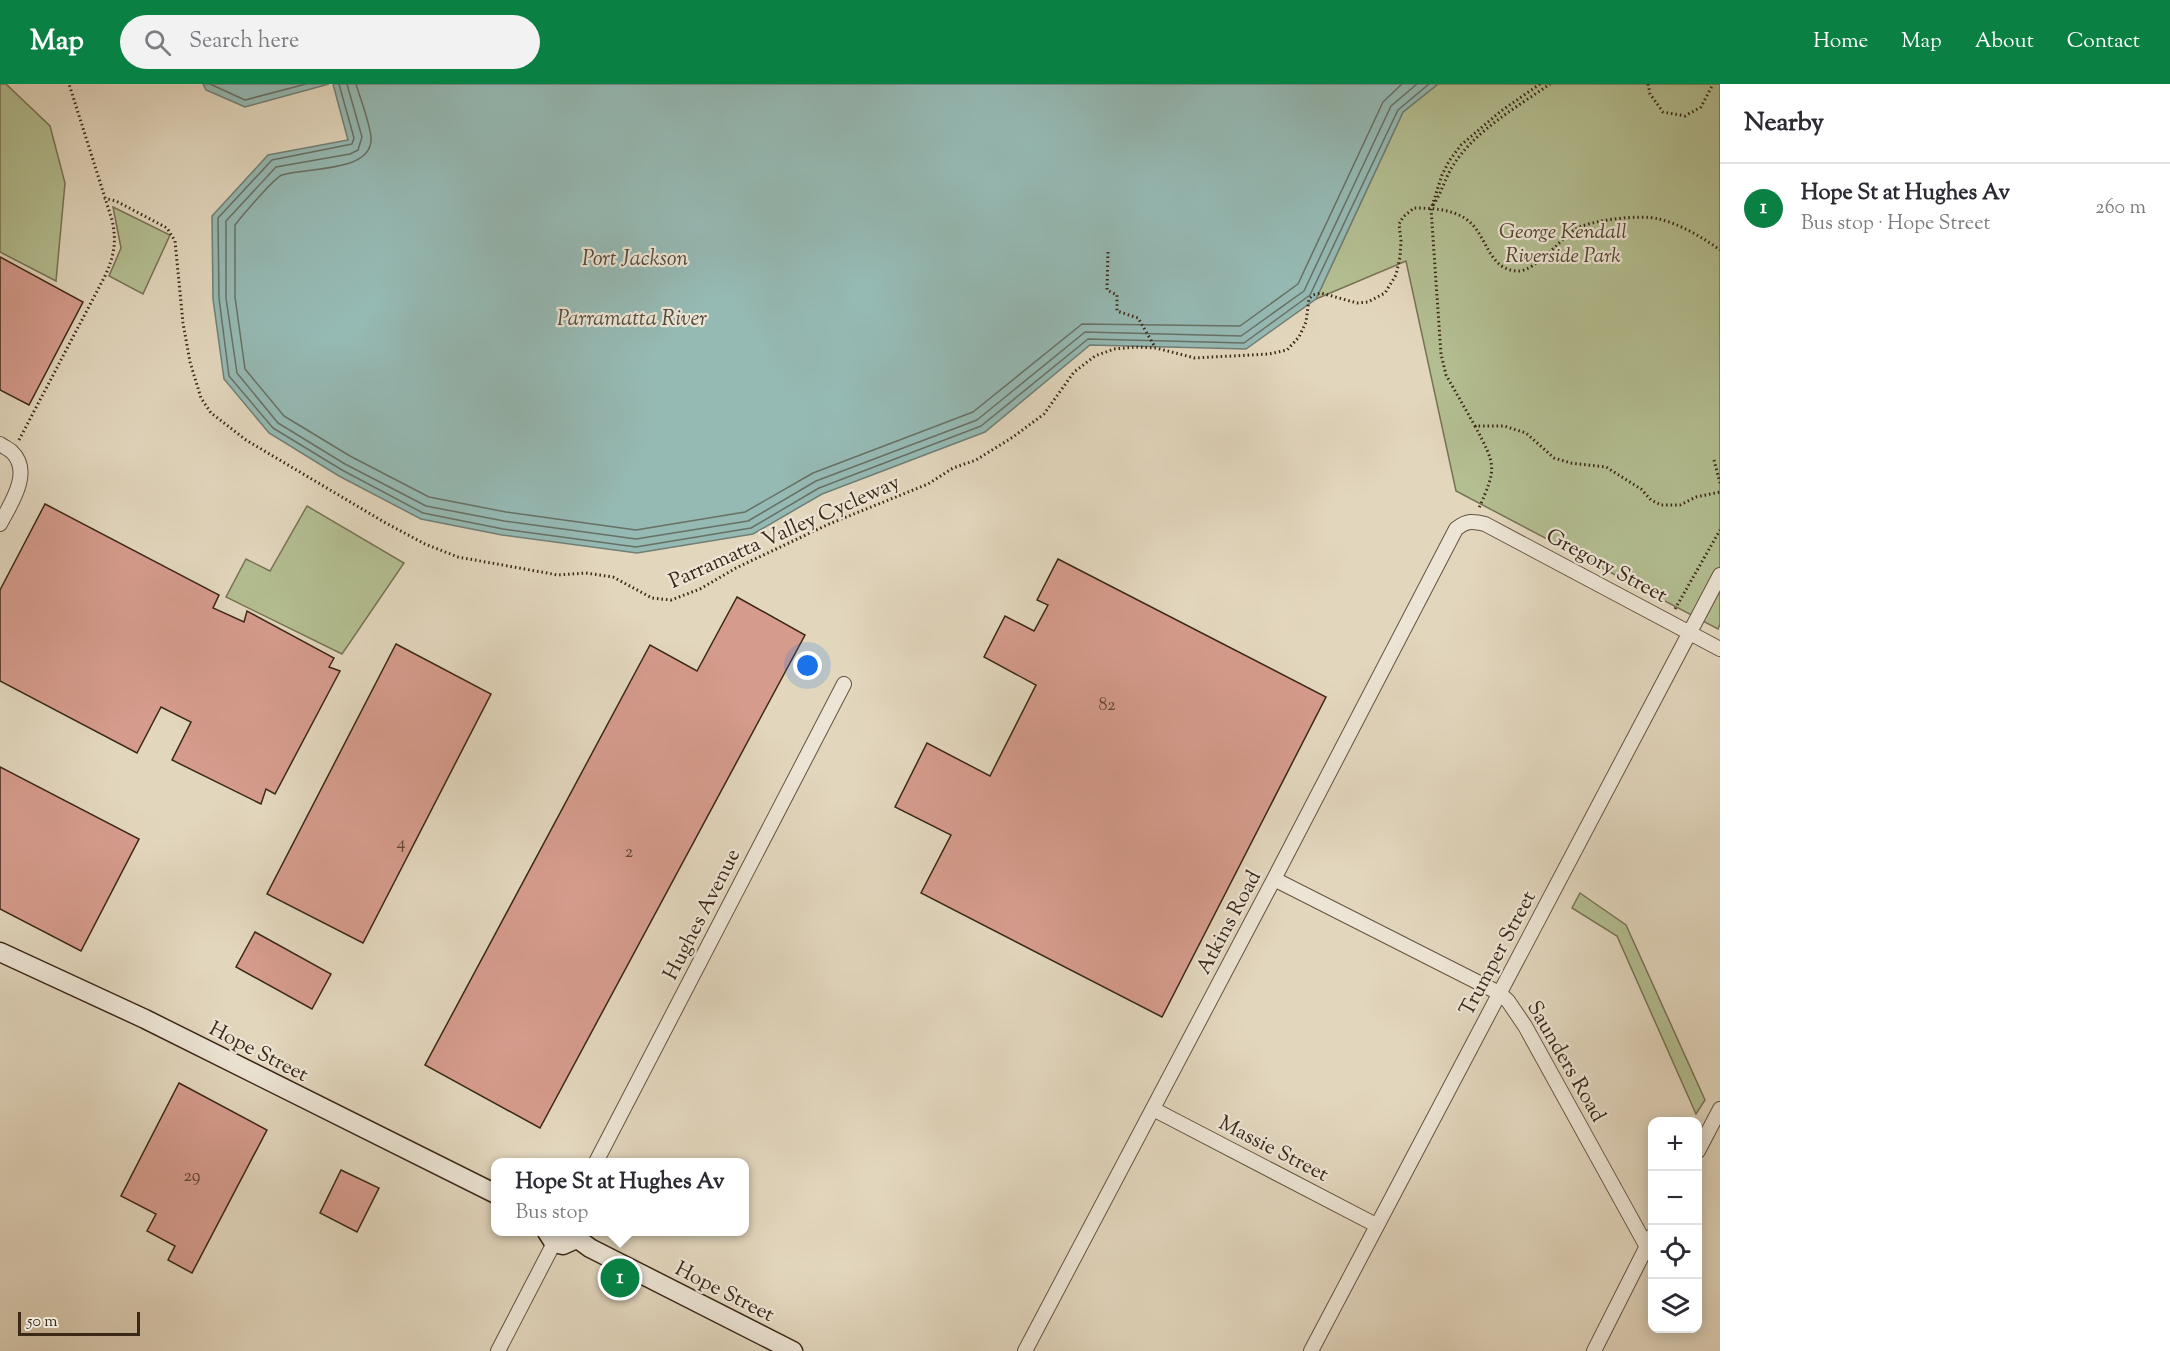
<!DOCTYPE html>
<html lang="en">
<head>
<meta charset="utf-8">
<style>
	:root { --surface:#fff; --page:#f2f2f3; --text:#2b2b33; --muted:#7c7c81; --line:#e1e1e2; --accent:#0b8043 }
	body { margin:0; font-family:"Sorts Mill Goudy",serif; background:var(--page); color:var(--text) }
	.controls { position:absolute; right:18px; bottom:18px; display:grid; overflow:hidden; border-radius:12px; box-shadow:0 3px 15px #0003 }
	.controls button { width:54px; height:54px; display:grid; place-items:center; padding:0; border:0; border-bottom:2px solid var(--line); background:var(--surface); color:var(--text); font:30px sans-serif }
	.scale { position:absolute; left:18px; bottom:15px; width:122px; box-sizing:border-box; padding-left:6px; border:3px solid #3b2817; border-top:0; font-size:16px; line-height:21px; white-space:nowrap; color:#3b2817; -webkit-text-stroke:4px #ece4d4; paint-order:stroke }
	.you { position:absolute; left:808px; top:582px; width:21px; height:21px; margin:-15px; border:4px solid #fff; border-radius:50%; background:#1a73e8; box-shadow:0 0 0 9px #1a73e833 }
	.badge { display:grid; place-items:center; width:39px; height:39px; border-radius:50%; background:var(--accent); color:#fff; font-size:20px; font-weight:700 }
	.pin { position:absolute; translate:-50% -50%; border:3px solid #fff; box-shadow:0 2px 6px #0006 }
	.popup { position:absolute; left:491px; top:1074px; width:258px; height:78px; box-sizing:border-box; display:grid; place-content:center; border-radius:12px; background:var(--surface); filter:drop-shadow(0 2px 4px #0005); font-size:20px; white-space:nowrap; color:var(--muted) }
	.popup b { font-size:22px; color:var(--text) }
	.popup::after { content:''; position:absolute; left:50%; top:100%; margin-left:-12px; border:12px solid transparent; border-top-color:var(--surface) }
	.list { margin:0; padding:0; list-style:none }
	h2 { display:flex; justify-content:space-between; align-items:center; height:78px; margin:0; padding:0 24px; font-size:26px }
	h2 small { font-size:20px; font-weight:400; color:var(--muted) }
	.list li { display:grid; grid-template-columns:39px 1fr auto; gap:18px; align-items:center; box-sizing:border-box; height:90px; padding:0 24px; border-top:2px solid var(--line) }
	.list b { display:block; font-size:22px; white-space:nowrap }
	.list p { margin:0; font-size:20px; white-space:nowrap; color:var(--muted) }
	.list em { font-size:20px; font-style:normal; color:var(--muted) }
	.icon { flex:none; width:33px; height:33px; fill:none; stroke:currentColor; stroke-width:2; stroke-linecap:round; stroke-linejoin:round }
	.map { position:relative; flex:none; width:1720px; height:1267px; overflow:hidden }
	header { display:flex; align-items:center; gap:36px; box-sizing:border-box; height:84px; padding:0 30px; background:var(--accent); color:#fff }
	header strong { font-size:28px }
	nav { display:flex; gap:33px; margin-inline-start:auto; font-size:21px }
	.search { width:420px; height:54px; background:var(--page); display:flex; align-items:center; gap:15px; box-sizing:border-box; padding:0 21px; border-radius:33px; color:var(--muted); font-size:22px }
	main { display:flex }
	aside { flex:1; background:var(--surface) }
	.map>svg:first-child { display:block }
</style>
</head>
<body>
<header>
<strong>Map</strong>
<div class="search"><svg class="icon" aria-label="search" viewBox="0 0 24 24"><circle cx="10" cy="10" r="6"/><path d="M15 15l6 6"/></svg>Search here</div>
<nav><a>Home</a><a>Map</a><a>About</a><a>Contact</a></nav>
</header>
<main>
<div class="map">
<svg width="1720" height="1267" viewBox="0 0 1720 1267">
	<rect width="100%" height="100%" fill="#e2d6bd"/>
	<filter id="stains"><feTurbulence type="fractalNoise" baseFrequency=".00333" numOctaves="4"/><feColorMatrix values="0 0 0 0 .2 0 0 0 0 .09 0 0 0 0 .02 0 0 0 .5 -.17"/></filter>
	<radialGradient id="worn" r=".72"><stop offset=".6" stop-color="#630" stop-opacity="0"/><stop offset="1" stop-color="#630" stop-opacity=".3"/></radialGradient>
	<path fill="#b3be91" stroke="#777354" stroke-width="1.5" d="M 0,0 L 6,0 L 50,42 L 65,99 L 56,197 L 0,168 Z
		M 1438,0 L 1720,0 L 1720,540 L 1718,545 L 1456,407 L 1406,177 L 1316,215 L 1403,28 Z
		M 113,123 L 170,151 L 143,210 L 109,192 L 121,164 Z
		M 307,422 L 404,479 L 342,570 L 226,513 L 246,475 L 270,487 Z
		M 1580,809 L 1626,841 L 1705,1016 L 1696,1030 L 1617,852 L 1572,824 Z"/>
	<path fill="#95b9b3" stroke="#717f75" stroke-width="1.5" d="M 203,0 L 329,0 L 245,23 L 206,6 Z
		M 333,0 L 1438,0 L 1403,28 L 1316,215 L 1246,265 L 1090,261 L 985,348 L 822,410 L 753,450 L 637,469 L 502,451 L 421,435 L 339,392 L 269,349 L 224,295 L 213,215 L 212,132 L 268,71 L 348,56 Z"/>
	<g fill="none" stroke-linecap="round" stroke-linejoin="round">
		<path stroke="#687065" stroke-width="1.5" d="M 210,0 L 245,16 L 306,0
			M 339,0 L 354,54 L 352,60 L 272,76 L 218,134 L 219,214 L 229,292 L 273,344 L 342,386 L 423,429 L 503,445 L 636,463 L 751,444 L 819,404 L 981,342 L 1088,255 L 1244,259 L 1310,211 L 1398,26 L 1429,0
			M 347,0 L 362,53 L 358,66 L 350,70 L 276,83 L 226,137 L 226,214 L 237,289 L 278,339 L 345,380 L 426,422 L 504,437 L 636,455 L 748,437 L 816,397 L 977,336 L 1085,248 L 1241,252 L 1304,207 L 1391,22 L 1417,0
			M 356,0 C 361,17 369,36 371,53 C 374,89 305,83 282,91 C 274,94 242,132 235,141 L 235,213 L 245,285 L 284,332 L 350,372 L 429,413 L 506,428 L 636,446 L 745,428 L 813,389 L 973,328 L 1082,240 L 1240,242 L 1298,200 L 1383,18 L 1402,0"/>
	</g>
	<path fill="#d59b8c" stroke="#3b2817" stroke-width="1.5" d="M 0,173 L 83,218 L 29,321 L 0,306 Z
		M 45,420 L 219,511 L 213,524 L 244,538 L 247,527 L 334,574 L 329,583 L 340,587 L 275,710 L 266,705 L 261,720 L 172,676 L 191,638 L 161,623 L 137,669 L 0,597 L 0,506 Z
		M 1058,475 L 1326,613 L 1162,933 L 921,809 L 951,751 L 895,723 L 927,659 L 990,692 L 1036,601 L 984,573 L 1005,532 L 1034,547 L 1048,521 L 1037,516 Z
		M 737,513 L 805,551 L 540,1044 L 425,981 L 650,561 L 697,587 Z
		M 396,560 L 491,610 L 363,859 L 267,810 Z
		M 0,683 L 139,755 L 81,867 L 0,825 Z
		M 255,848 L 331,890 L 312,925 L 236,883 Z
		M 179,999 L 267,1046 L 192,1189 L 168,1176 L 175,1162 L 147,1147 L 156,1130 L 121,1112 Z
		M 341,1086 L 379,1104 L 357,1148 L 320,1129 Z"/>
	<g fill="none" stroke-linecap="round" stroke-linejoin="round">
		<defs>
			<path id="street" d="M 0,360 C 4,363 9,365 12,368 C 33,388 10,421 0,440
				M 1274,795 L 1499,909 L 1508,917 L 1525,942 L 1647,1163
				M 1153,1025 L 1376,1141
				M 1698,1067 L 1720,1025
				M 596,1078 L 844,600
				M 498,1267 L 554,1159
				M 1025,1267 L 1274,795 L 1456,445 C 1467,436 1473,437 1485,440 L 1720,565
				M 1311,1267 L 1720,491
				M 1594,1267 L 1652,1152"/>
			<path id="secondary" d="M 0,868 L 145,935 L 496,1110
				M 547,1148 L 554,1159 L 563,1161 L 572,1157 L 576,1148
				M 575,1153 L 590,1164 L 793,1267"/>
		</defs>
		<use href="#street" stroke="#655440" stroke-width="16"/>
		<use href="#secondary" stroke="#3b2817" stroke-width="21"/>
		<path stroke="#3b2817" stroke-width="3" stroke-dasharray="1.5 3" stroke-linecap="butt" d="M 1540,0 L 1501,27 L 1461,61 L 1449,77 L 1442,91 L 1431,125 L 1441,270 L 1446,291 L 1475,342 L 1504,342 L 1526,349 L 1554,374 L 1571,379 L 1606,383 L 1641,405 L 1651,416 L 1661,421 L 1680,421 L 1696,413 L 1720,408
			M 1648,0 L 1650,10 L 1663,28 L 1685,32 L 1701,23 L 1713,0
			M 104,114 L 116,117 L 167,144 L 175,157 L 183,239 L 190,278 L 201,314 L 211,329 L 246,356 L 384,438 L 425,460 L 458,473 L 558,491 L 586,489 L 613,493 L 652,514 L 671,516 L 700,505 L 736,484 L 829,440 L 928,400 L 953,384 L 976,376 L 1013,353 L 1044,330 L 1074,288 L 1095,272 L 1114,265 L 1135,263 L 1156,264 L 1195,274 L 1269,270 L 1287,266 L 1299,253 L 1306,238 L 1309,215 L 1313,211 L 1321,209 L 1357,219 L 1368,218 L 1385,209 L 1396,191 L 1400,173 L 1401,157 L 1399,140 L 1403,133 L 1414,124 C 1432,124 1451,125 1466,135 C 1488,150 1487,187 1519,187 C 1536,186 1560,156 1574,146 C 1589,136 1641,130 1659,135 C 1680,140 1702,153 1720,166
			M 1433,121 C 1442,109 1445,93 1454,80 C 1476,46 1517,23 1550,0
			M 1108,168 L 1107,206 L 1117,211 L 1117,227 L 1138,234 L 1155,263
			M 1475,342 C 1496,382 1497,383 1479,424
			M 19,356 L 105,192 C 114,172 117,158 112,136 L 69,0
			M 1714,376 L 1720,399
			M 1675,525 L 1720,446"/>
		<use href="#street" stroke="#ece4d4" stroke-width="14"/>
		<use href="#secondary" stroke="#ece4d4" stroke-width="18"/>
	</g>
	<g text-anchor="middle" stroke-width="4.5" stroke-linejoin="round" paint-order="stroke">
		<g font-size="18" fill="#624534">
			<text x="1107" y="626">82</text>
			<text x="401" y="764">4</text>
			<text x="629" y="773">2</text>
			<text x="192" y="1097">29</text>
		</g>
		<g font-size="21" font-style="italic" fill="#53462f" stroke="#ece4d4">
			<text x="1563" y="154">George Kendall<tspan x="1563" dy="24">Riverside Park</tspan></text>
		</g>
		<g font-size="21" fill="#3b2817" stroke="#ece4d4">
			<text transform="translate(784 447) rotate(-24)" y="7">Parramatta Valley Cycleway</text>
			<text transform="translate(1607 481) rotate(28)" y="7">Gregory Street</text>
			<text transform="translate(701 830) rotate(-63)" y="7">Hughes Avenue</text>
			<text transform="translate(1228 838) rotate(-62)" y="7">Atkins Road</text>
			<text transform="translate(1497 869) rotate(-62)" y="7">Trumper Street</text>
			<text transform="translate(259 967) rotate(27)" y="7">Hope Street</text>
			<text transform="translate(1567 977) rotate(60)" y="7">Saunders Road</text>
			<text transform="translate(1274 1064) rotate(27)" y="7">Massie Street</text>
			<text transform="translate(725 1207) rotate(27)" y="7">Hope Street</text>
		</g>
		<g font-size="22" font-style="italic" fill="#524c3e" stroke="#ece4d4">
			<text x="635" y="181">Port Jackson</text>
			<text x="632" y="241">Parramatta River</text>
		</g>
	</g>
	<rect width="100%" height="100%" filter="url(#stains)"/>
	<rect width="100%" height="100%" fill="url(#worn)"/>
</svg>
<div class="controls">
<button>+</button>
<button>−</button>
<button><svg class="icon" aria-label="locate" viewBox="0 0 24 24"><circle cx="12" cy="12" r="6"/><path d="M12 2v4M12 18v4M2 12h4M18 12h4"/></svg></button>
<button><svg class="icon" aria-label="layers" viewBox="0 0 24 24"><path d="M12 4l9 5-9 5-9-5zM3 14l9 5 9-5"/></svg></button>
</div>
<div class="scale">50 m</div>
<div class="you"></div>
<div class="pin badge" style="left:620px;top:1194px">1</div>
<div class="popup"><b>Hope St at Hughes Av</b>Bus stop</div>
</div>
<aside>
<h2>Nearby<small></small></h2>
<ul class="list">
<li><span class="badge">1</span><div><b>Hope St at Hughes Av</b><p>Bus stop · Hope Street</p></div><em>260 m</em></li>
</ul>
</aside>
</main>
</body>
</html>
